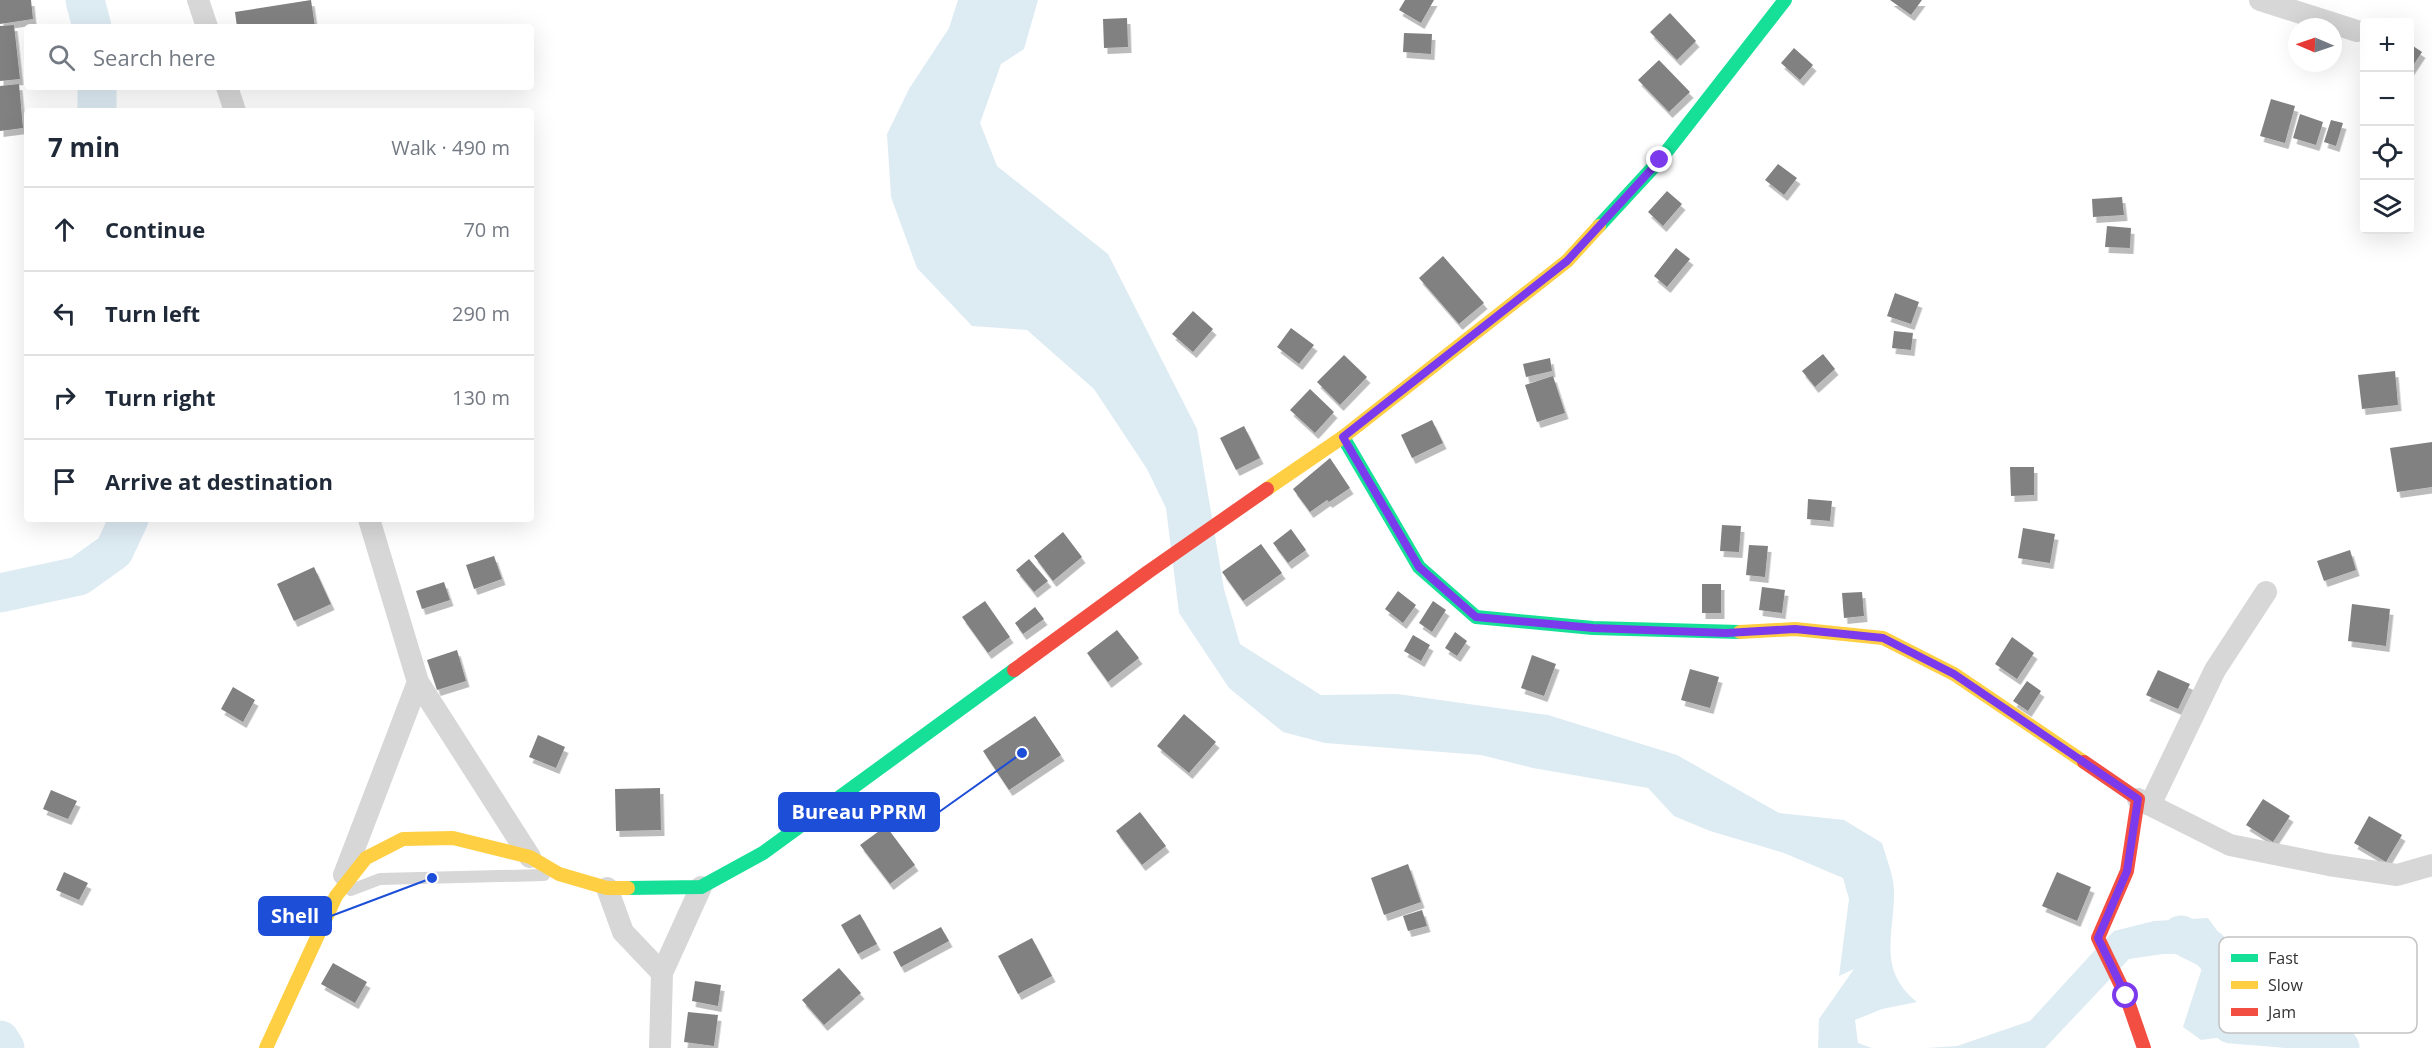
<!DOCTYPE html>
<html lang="en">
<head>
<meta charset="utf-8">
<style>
	:root { --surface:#fff; --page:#f2f2f3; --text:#1f2937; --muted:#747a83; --line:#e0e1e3 }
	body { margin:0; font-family:"Open Sans",sans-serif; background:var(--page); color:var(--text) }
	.controls { position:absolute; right:18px; top:18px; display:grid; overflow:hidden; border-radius:6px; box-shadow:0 6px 24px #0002 }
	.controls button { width:54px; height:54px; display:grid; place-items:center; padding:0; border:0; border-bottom:2px solid var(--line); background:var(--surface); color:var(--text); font:30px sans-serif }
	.compass { position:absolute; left:2288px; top:18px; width:54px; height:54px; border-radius:50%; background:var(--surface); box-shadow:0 6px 24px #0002; rotate:272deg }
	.stop { position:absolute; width:18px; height:18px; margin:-14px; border:4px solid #7c3aed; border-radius:50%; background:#fff }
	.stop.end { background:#7c3aed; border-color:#fff; box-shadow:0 2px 6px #0008 }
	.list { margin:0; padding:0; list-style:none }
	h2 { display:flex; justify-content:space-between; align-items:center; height:78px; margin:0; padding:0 24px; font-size:26px }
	h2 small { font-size:20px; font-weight:400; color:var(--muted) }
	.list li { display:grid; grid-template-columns:39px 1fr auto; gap:18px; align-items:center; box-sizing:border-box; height:84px; padding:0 24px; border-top:2px solid var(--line) }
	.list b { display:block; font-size:22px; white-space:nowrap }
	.list em { font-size:20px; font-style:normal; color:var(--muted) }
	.icon { flex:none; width:33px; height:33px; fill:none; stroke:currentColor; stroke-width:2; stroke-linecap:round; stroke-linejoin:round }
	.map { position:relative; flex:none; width:2432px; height:1048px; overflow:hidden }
	.search { position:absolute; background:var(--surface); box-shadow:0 6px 24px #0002; left:24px; top:24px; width:510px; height:66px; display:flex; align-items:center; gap:15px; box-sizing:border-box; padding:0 21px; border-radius:6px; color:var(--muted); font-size:22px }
	.panel { position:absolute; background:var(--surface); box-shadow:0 6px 24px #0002; left:24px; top:108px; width:510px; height:414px; border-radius:6px }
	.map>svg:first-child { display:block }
</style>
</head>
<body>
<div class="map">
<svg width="2432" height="1048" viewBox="0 0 2432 1048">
	<defs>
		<filter id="shadow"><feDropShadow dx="3.5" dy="6" stdDeviation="0" flood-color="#0004"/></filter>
	</defs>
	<rect width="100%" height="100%" fill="#fff"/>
	<path fill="#ddebf3" d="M 958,0 L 1038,0 L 1024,49 L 1001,64 L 980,123 L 997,166 L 1108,254 L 1197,429 L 1224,589 L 1240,644 L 1321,695 L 1397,694 L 1548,715 L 1677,755 L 1779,813 L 1844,820 L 1882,843 C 1886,857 1893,874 1894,889 C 1895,933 1876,969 1917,1002 L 1882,1009 L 1855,1020 L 1858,1043 L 1872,1048 L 1818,1048 L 1819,1019 L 1854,969 L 1839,976 L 1849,899 L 1843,878 L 1784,853 L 1710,831 L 1674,816 L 1648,788 L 1533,768 L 1481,755 L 1325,743 L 1283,732 L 1229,688 L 1179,613 L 1166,508 L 1147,469 L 1094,389 L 1027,330 L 972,326 L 917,268 L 891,197 L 887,134 L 909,89 L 949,28 Z
		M 2208,918 L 2226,943 L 2221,995 L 2241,1009 L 2257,1010 L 2238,1035 L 2201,1040 L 2183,1027 L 2203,965 L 2187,954 L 2163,954 L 2129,959 L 2045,1048 L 1926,1048 L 1957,1046 L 2030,1021 L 2096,949 L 2114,931 L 2154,921 Z"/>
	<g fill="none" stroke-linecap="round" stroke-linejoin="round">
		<path stroke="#ddebf3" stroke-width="39" d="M 85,0 L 92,27
			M 97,111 L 97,87
			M 0,593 L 79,576 L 114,551 L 129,519
			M 2181,935 L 2209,949 L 2228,969 L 2231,1024 C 2256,1027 2326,1026 2340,1048
			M 0,1040 L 5,1048"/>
	</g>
	<path fill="#818181" filter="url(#shadow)" d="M 0,0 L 31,0 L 33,19 L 0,24 Z
		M 311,0 L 315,27 L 237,27 L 235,12 Z
		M 1405,0 L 1434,0 L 1421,23 L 1399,10 Z
		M 1890,0 L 1922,0 L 1911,15 Z
		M 1670,13 L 1696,41 L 1677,60 L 1650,32 Z
		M 1127,18 L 1128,47 L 1104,48 L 1103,19 Z
		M 14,25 L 20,79 L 0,81 L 0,26 Z
		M 1404,33 L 1432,34 L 1431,54 L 1403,52 Z
		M 2410,44 L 2422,52 L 2410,70 Z
		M 1794,48 L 1813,65 L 1800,80 L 1781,63 Z
		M 1659,60 L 1690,92 L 1669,112 L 1638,80 Z
		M 19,84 L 23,128 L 0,131 L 0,86 Z
		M 2271,99 L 2295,106 L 2285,143 L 2260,136 Z
		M 2300,114 L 2323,122 L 2316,145 L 2293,138 Z
		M 2331,120 L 2343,123 L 2336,146 L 2324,142 Z
		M 1778,164 L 1797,178 L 1784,195 L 1765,180 Z
		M 1667,191 L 1682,204 L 1663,226 L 1648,212 Z
		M 2122,197 L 2124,215 L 2093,217 L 2092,199 Z
		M 2107,226 L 2131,228 L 2130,248 L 2105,247 Z
		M 1676,248 L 1690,259 L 1667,287 L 1654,276 Z
		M 1443,256 L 1484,303 L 1459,324 L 1419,278 Z
		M 1895,293 L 1919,302 L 1911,324 L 1887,316 Z
		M 1193,311 L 1213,329 L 1193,352 L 1172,334 Z
		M 1291,328 L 1314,345 L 1299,364 L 1277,347 Z
		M 1894,331 L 1913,333 L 1911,350 L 1892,348 Z
		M 1823,354 L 1835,369 L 1815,387 L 1802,371 Z
		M 1344,355 L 1367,377 L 1340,405 L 1317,382 Z
		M 1550,358 L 1552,371 L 1526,377 L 1523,364 Z
		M 2395,371 L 2398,405 L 2362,409 L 2358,375 Z
		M 1553,376 L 1565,413 L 1537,422 L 1525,385 Z
		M 1310,389 L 1334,412 L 1315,433 L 1290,410 Z
		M 1432,420 L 1443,443 L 1412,458 L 1401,435 Z
		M 1244,426 L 1260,458 L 1236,470 L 1220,438 Z
		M 2432,442 L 2432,487 L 2397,492 L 2390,448 Z
		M 1330,458 L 1350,488 L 1329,502 L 1327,500 L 1310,512 L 1293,489 Z
		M 2010,467 L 2034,467 L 2034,495 L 2011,496 Z
		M 1808,499 L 1832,501 L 1830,521 L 1807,519 Z
		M 1722,525 L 1741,526 L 1739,552 L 1720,551 Z
		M 2023,528 L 2055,534 L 2050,563 L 2018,558 Z
		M 1291,529 L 1306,550 L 1288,563 L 1273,543 Z
		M 1063,532 L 1082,557 L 1053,581 L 1034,556 Z
		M 1261,544 L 1282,573 L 1243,601 L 1222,572 Z
		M 1749,545 L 1768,546 L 1765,577 L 1746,575 Z
		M 2350,550 L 2356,570 L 2324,581 L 2317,561 Z
		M 494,556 L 502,579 L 474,589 L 466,565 Z
		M 1029,559 L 1048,581 L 1034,592 L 1016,570 Z
		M 314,567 L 331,604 L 294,621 L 277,584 Z
		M 444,582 L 450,600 L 422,609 L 416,591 Z
		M 1702,584 L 1721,584 L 1721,613 L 1702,613 Z
		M 1762,587 L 1785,590 L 1782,613 L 1759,610 Z
		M 1398,591 L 1416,605 L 1403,623 L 1385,609 Z
		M 1862,592 L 1864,616 L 1844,618 L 1842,593 Z
		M 985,601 L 1010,637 L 988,653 L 962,617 Z
		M 1433,601 L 1446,610 L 1432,632 L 1419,623 Z
		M 2352,604 L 2390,609 L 2386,646 L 2348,641 Z
		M 1035,607 L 1044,619 L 1023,634 L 1015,623 Z
		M 1117,630 L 1139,658 L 1108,682 L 1087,653 Z
		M 1455,632 L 1467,641 L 1457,656 L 1445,648 Z
		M 1413,635 L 1430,645 L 1421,661 L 1404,651 Z
		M 2012,637 L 2034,653 L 2017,679 L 1995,664 Z
		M 457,650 L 466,681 L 437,690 L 427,660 Z
		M 1532,655 L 1556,664 L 1544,696 L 1521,688 Z
		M 1690,669 L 1719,677 L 1710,708 L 1681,700 Z
		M 2158,670 L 2190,684 L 2178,709 L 2146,695 Z
		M 2027,681 L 2041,691 L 2028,711 L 2013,701 Z
		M 233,687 L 255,700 L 243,722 L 221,709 Z
		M 1184,714 L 1216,742 L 1189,773 L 1157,746 Z
		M 1035,716 L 1061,755 L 1009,790 L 983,751 Z
		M 538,735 L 565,747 L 556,768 L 529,757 Z
		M 660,788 L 661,830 L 616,831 L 615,789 Z
		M 51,790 L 77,801 L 68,819 L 43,809 Z
		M 2263,799 L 2290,816 L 2273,842 L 2246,825 Z
		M 1140,812 L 1166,846 L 1142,865 L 1116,831 Z
		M 2369,816 L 2402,835 L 2386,862 L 2354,843 Z
		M 886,826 L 915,865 L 890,884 L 860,845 Z
		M 1408,864 L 1421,902 L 1384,915 L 1371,878 Z
		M 64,872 L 88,883 L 79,900 L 56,890 Z
		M 2057,872 L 2091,887 L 2077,921 L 2042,906 Z
		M 1422,910 L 1427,926 L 1408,931 L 1403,916 Z
		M 860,914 L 877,944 L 858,954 L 841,925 Z
		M 941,927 L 949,941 L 901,967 L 893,952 Z
		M 1032,938 L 1052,976 L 1018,994 L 998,956 Z
		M 333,963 L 367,982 L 355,1003 L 321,984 Z
		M 839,968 L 861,993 L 824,1025 L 802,1000 Z
		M 695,981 L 721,985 L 718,1006 L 692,1001 Z
		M 688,1012 L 718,1015 L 714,1046 L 684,1042 Z"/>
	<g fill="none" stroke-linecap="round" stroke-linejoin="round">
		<path stroke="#d7d7d7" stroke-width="12" d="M 351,890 L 380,879 L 544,875"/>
		<path stroke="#d7d7d7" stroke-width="22" d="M 198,0 L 207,27
			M 2260,0 L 2357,31
			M 227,87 L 235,111
			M 369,519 L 418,682 L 530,857
			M 2138,799 L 2230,845 L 2329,865 L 2397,875 L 2432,865
			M 2150,805 L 2215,670 L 2266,592
			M 344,875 L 418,682
			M 607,888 L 623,932 L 662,973
			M 660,1048 L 662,973 L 701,887"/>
		<path stroke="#16e098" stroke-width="14" d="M 1599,226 L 1660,160 L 1785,0
			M 1343,437 L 1419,567 L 1476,617 L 1593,628 L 1740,632
			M 628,888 L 701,887 L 763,853 L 1014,670"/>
		<path stroke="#ffcf43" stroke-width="14" d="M 1267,489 L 1343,437 L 1567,261 L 1599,226
			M 1740,632 L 1795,629 L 1883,638 L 1954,674 L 2084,762
			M 266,1048 L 336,896 L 366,858 L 403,839 L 453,838 L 530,857 L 559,874 L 607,888 L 628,888"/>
		<path stroke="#f24e42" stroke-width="14" d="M 1014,670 L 1148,572 L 1267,489
			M 2084,762 L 2138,799 L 2127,871 L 2098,938 L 2126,996 L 2144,1048"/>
	</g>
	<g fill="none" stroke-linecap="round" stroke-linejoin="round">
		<path stroke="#7c3aed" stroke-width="8" d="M 1660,160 L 1567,261 L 1343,437 L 1419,567 L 1476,617 L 1593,628 L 1726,633 L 1795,629 L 1883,638 L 1954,674 L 2138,799 L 2127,871 L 2098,938 L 2126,996"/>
	</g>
	<rect x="2219" y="937" width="198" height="96" rx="9" fill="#fff" stroke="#c2c2c2" stroke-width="1.5"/>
	<rect x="2231" y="954" width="27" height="8" fill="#16e098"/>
	<rect x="2231" y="981" width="27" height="8" fill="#ffcf43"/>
	<rect x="2231" y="1008" width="27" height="8" fill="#f24e42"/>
	<g font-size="16" fill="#333">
		<text x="2268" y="964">Fast</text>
		<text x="2268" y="991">Slow</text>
		<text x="2268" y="1018">Jam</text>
	</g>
	<path fill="none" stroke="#1d4ed8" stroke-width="2" d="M1022 753L939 812M432 878L331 916"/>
	<g fill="#1d4ed8" stroke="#fff" stroke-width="2">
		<circle cx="1022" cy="753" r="6"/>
		<circle cx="432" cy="878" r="6"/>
	</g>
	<g fill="#1d4ed8" stroke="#1d4ed8" stroke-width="2">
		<rect x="779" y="793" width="160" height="38" rx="6"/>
		<rect x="259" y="897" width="72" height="38" rx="6"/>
	</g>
	<g font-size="20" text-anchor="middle" font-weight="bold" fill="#fff">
		<text x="859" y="819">Bureau PPRM</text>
		<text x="295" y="923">Shell</text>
	</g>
</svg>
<div class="controls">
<button>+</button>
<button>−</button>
<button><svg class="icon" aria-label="locate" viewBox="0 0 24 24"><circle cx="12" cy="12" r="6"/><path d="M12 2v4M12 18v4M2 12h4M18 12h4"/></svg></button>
<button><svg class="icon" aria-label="layers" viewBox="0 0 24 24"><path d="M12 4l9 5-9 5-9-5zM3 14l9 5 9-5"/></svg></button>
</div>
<svg class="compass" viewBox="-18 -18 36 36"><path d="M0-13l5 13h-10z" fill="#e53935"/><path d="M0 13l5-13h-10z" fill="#747a83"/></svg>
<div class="stop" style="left:2126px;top:996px"></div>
<div class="stop end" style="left:1660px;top:160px"></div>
<div class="search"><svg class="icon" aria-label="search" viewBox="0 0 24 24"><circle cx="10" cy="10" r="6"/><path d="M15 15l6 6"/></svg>Search here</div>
<section class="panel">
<h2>7 min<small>Walk · 490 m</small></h2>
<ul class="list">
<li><svg class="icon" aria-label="ahead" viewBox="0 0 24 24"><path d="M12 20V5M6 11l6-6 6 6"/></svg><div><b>Continue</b></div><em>70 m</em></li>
<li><svg class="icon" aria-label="left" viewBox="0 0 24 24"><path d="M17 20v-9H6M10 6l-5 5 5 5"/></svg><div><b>Turn left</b></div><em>290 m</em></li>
<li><svg class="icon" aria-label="right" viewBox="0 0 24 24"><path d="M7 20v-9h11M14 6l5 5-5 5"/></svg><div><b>Turn right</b></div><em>130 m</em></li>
<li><svg class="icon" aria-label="arrive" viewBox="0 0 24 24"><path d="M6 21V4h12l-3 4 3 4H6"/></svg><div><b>Arrive at destination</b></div></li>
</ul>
</section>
</div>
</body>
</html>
